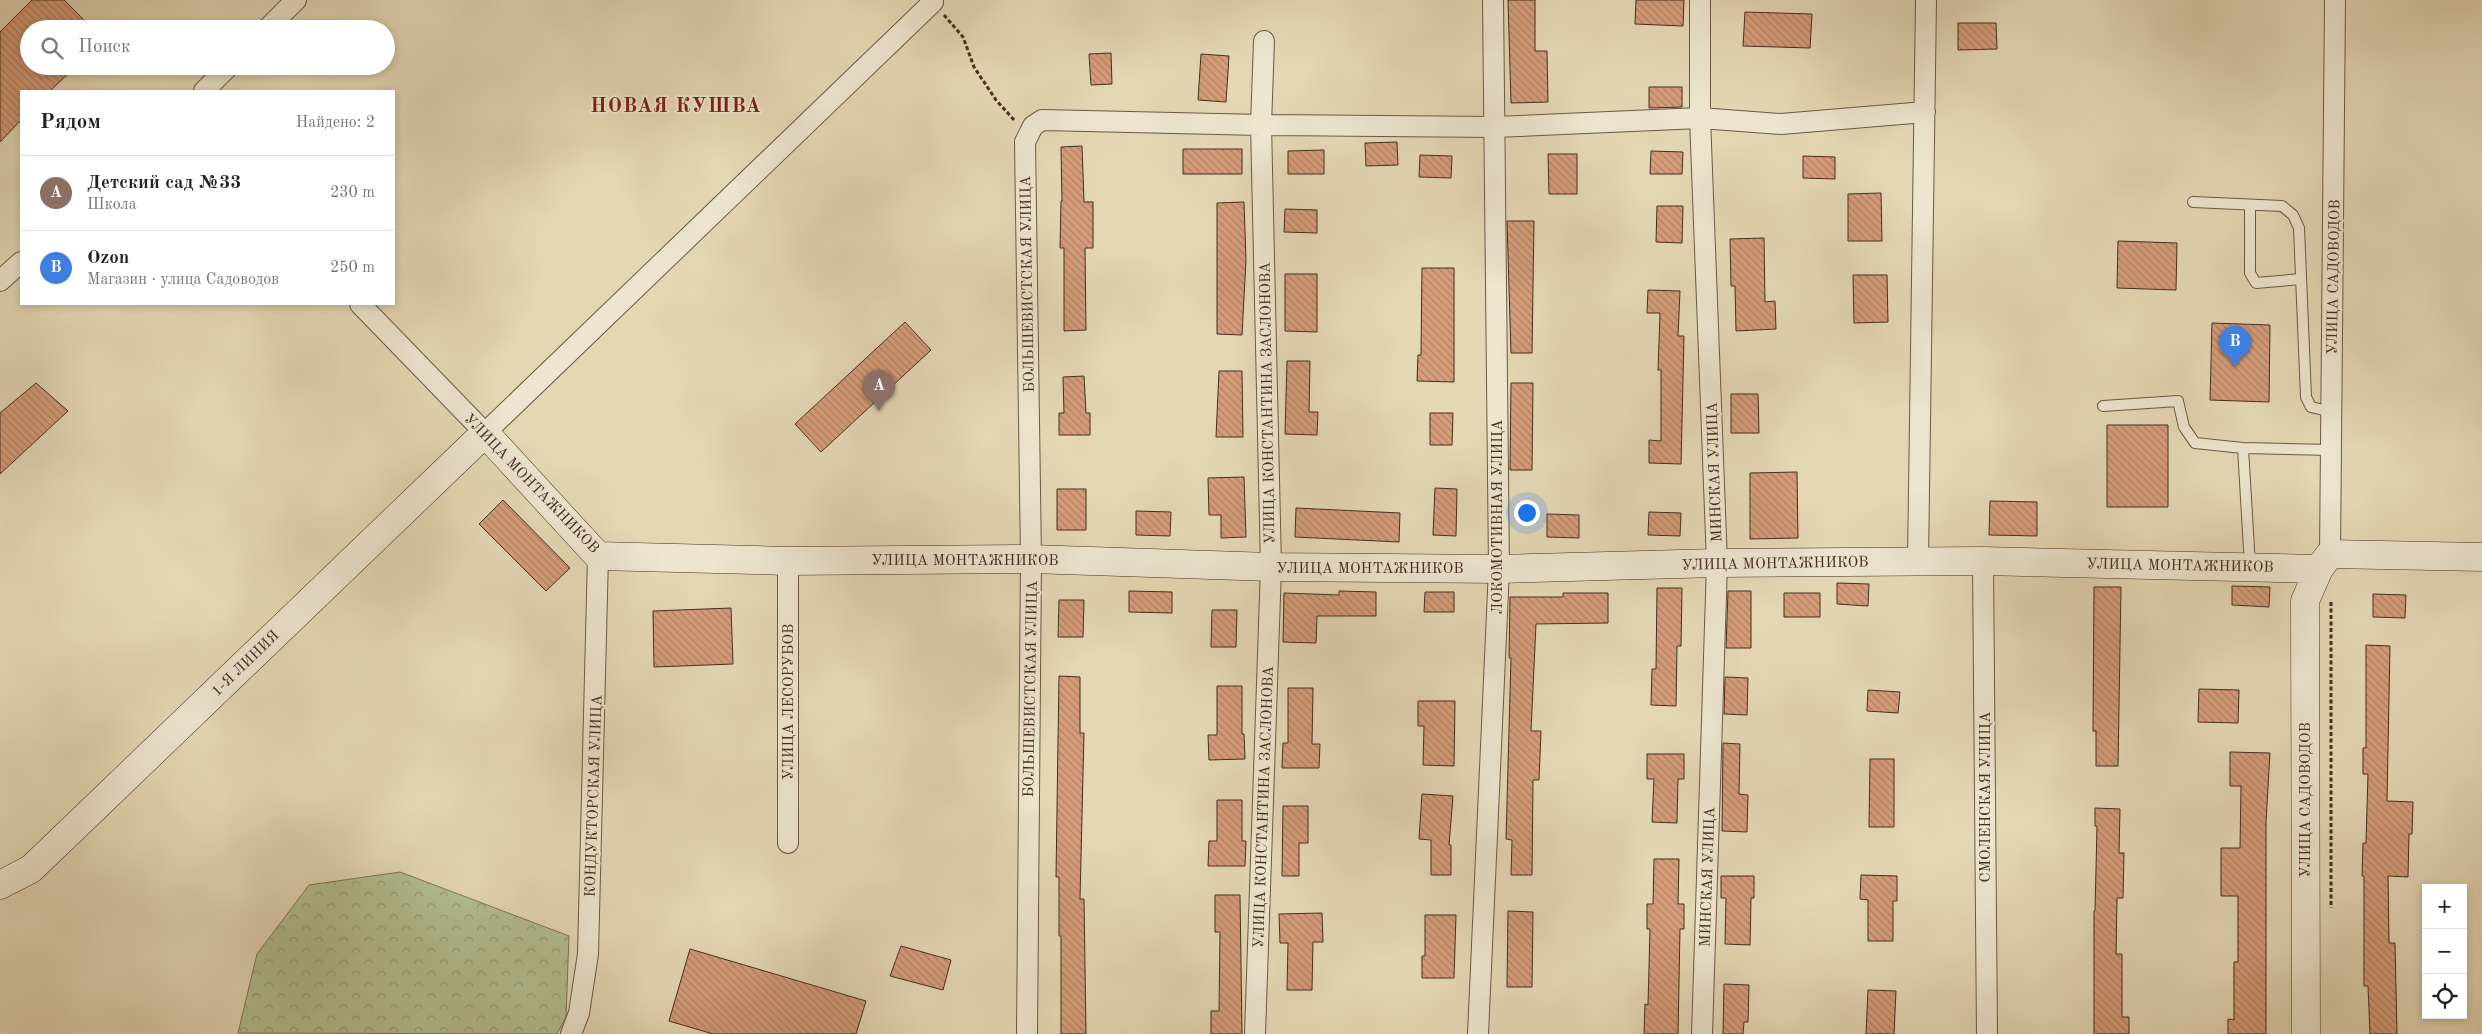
<!DOCTYPE html>
<html lang="ru">
<head>
<meta charset="utf-8">
<style>
	:root { --surface:#fff; --page:#f6f6f6; --text:#222; --muted:#767676; --line:#e0e0e0; --accent:#db2777 }
	body { margin:0; font-family:"Old Standard TT",serif; background:var(--page); color:var(--text) }
	.controls { position:absolute; right:15px; bottom:15px; display:grid; overflow:hidden; border-radius:0px; box-shadow:0 2px 8px #0003 }
	.controls button { width:45px; height:45px; display:grid; place-items:center; padding:0; border:0; border-bottom:1px solid var(--line); background:var(--surface); color:var(--text); font:25px sans-serif }
	.you { position:absolute; left:1526px; top:512px; width:18px; height:18px; margin:-12px; border:4px solid #fff; border-radius:50%; background:#1a73e8; box-shadow:0 0 0 8px #1a73e833 }
	.badge { display:grid; place-items:center; width:32px; height:32px; border-radius:50%; background:var(--accent); color:#fff; font-size:16px; font-weight:700 }
	.pin { position:absolute; translate:-50% -41px; filter:drop-shadow(0 1px 2px #0008) }
	.pin::after { content:''; position:absolute; top:26px; width:18px; height:15px; background:inherit; clip-path:polygon(0 0,100% 0,50% 100%) }
	.list { margin:0; padding:0; list-style:none }
	h2 { display:flex; justify-content:space-between; align-items:center; height:65px; margin:0; padding:0 20px; font-size:21px }
	h2 small { font-size:16px; font-weight:400; color:var(--muted) }
	.list li { display:grid; grid-template-columns:32px 1fr auto; gap:15px; align-items:center; box-sizing:border-box; height:75px; padding:0 20px; border-top:1px solid var(--line) }
	.list b { display:block; font-size:19px; white-space:nowrap }
	.list p { margin:0; font-size:16px; white-space:nowrap; color:var(--muted) }
	.list em { font-size:16px; font-style:normal; color:var(--muted) }
	.icon { flex:none; width:28px; height:28px; fill:none; stroke:currentColor; stroke-width:2; stroke-linecap:round; stroke-linejoin:round }
	.map { position:relative; flex:none; width:2482px; height:1034px; overflow:hidden }
	.search { position:absolute; background:var(--surface); box-shadow:0 2px 8px #0003; left:20px; top:20px; width:375px; height:55px; display:flex; align-items:center; gap:12px; box-sizing:border-box; padding:0 18px; border-radius:28px; color:var(--muted); font-size:19px }
	.panel { position:absolute; background:var(--surface); box-shadow:0 2px 8px #0003; left:20px; top:90px; width:375px; height:215px; border-radius:0px }
	.map>svg:first-child { display:block }
</style>
</head>
<body>
<div class="map">
<svg width="2482" height="1034" viewBox="0 0 2482 1034">
	<defs>
		<pattern id="forest-crowns" width="20" height="18" patternUnits="userSpaceOnUse" patternTransform="scale(1.25)"><rect width="20" height="18" fill="#b2be8e"/><path d="M2 6a3 3 0 1 1 6 0M12 15a3 3 0 1 1 6 0" fill="none" stroke="#929b73"/></pattern>
		<pattern id="building-back-hatch" width="6" height="6" patternUnits="userSpaceOnUse" patternTransform="scale(1.25)"><rect width="6" height="6" fill="#d69d7a"/><path d="M-1 5l2 2M0 0l6 6M5-1l2 2" fill="none" stroke="#af8063"/></pattern>
	</defs>
	<rect width="100%" height="100%" fill="#e4d7b4"/>
	<filter id="stains"><feTurbulence type="fractalNoise" baseFrequency=".004" numOctaves="4"/><feColorMatrix values="0 0 0 0 .2 0 0 0 0 .09 0 0 0 0 .02 0 0 0 .5 -.17"/></filter>
	<radialGradient id="worn" r=".72"><stop offset=".6" stop-color="#630" stop-opacity="0"/><stop offset="1" stop-color="#630" stop-opacity=".3"/></radialGradient>
	<path fill="url(#forest-crowns)" stroke="#7b7556" d="M 400,872 L 569,936 L 566,1017 L 557,1034 L 238,1033 L 257,954 L 309,885 Z"/>
	<path fill="url(#building-back-hatch)" stroke="#442c1d" d="M 32,0 L 64,0 L 93,29 L 29,29 L 29,66 L 76,66 L 50,91 L 21,91 L 21,120 L 0,142 L 0,32 Z
		M 1508,0 L 1535,0 L 1535,51 L 1547,51 L 1548,102 L 1511,103 Z
		M 1636,0 L 1684,0 L 1683,26 L 1635,24 Z
		M 1745,12 L 1812,14 L 1810,48 L 1743,46 Z
		M 1958,23 L 1996,23 L 1997,49 L 1958,50 Z
		M 1111,53 L 1112,84 L 1091,85 L 1089,54 Z
		M 1201,54 L 1229,56 L 1226,102 L 1198,100 Z
		M 1649,87 L 1682,87 L 1682,107 L 1649,108 Z
		M 1397,142 L 1398,165 L 1366,166 L 1365,143 Z
		M 1082,146 L 1084,202 L 1093,202 L 1093,248 L 1085,248 L 1086,330 L 1064,331 L 1064,248 L 1060,248 L 1061,201 L 1062,201 L 1061,147 Z
		M 1183,149 L 1242,149 L 1242,174 L 1183,174 Z
		M 1324,150 L 1324,174 L 1288,174 L 1288,151 Z
		M 1651,151 L 1683,152 L 1682,174 L 1650,174 Z
		M 1548,154 L 1577,154 L 1577,194 L 1549,194 Z
		M 1420,155 L 1452,156 L 1451,178 L 1419,177 Z
		M 1803,156 L 1835,157 L 1835,179 L 1803,178 Z
		M 1881,193 L 1882,241 L 1848,241 L 1848,194 Z
		M 1244,202 L 1246,260 L 1242,335 L 1217,334 L 1217,203 Z
		M 1657,206 L 1683,206 L 1682,243 L 1656,242 Z
		M 1285,209 L 1317,210 L 1317,233 L 1284,232 Z
		M 1507,221 L 1534,221 L 1532,353 L 1511,353 Z
		M 1764,238 L 1765,302 L 1775,301 L 1776,329 L 1736,331 L 1735,286 L 1731,286 L 1730,239 Z
		M 2118,241 L 2177,243 L 2176,290 L 2117,288 Z
		M 1422,268 L 1454,268 L 1454,382 L 1417,381 L 1418,355 L 1421,355 Z
		M 1285,274 L 1317,274 L 1317,332 L 1285,331 Z
		M 1853,275 L 1887,275 L 1888,322 L 1854,323 Z
		M 1648,290 L 1680,291 L 1678,336 L 1684,336 L 1681,464 L 1649,463 L 1649,440 L 1661,441 L 1661,370 L 1658,370 L 1660,313 L 1647,313 Z
		M 905,322 L 931,350 L 821,452 L 795,424 Z
		M 2212,323 L 2270,325 L 2269,402 L 2210,400 Z
		M 1287,361 L 1310,361 L 1309,412 L 1318,412 L 1317,435 L 1285,434 Z
		M 1219,371 L 1242,371 L 1243,437 L 1216,437 Z
		M 1084,376 L 1086,413 L 1090,413 L 1090,435 L 1059,435 L 1059,413 L 1064,413 L 1063,377 Z
		M 36,383 L 68,411 L 0,474 L 0,413 Z
		M 1511,383 L 1533,383 L 1532,470 L 1510,470 Z
		M 1731,394 L 1758,394 L 1759,433 L 1731,433 Z
		M 1430,413 L 1453,413 L 1452,445 L 1430,445 Z
		M 2107,425 L 2168,425 L 2168,507 L 2107,507 Z
		M 1797,472 L 1798,538 L 1750,539 L 1750,473 Z
		M 1244,477 L 1246,537 L 1221,538 L 1221,515 L 1209,515 L 1208,478 Z
		M 1435,488 L 1457,489 L 1456,536 L 1433,535 Z
		M 1057,489 L 1086,489 L 1086,530 L 1057,530 Z
		M 503,500 L 570,568 L 546,591 L 479,524 Z
		M 1990,501 L 2037,502 L 2037,536 L 1989,535 Z
		M 1296,508 L 1400,513 L 1399,542 L 1295,537 Z
		M 1136,511 L 1171,512 L 1170,536 L 1136,535 Z
		M 1649,512 L 1681,513 L 1680,536 L 1648,535 Z
		M 1547,514 L 1579,515 L 1579,538 L 1547,537 Z
		M 1837,583 L 1869,584 L 1868,606 L 1837,604 Z
		M 2232,586 L 2270,587 L 2269,607 L 2232,605 Z
		M 2094,587 L 2121,587 L 2118,766 L 2096,766 L 2096,731 L 2093,731 Z
		M 1657,588 L 1682,588 L 1681,646 L 1677,646 L 1676,706 L 1651,705 L 1652,669 L 1656,669 Z
		M 1129,591 L 1172,592 L 1172,613 L 1129,612 Z
		M 1339,591 L 1376,592 L 1376,616 L 1317,616 L 1316,643 L 1283,642 L 1284,593 L 1339,595 Z
		M 1728,591 L 1751,591 L 1751,648 L 1726,648 Z
		M 1425,592 L 1454,592 L 1454,612 L 1424,612 Z
		M 1563,593 L 1608,593 L 1608,623 L 1536,624 L 1531,731 L 1541,731 L 1539,780 L 1533,780 L 1532,875 L 1511,875 L 1512,840 L 1506,839 L 1511,658 L 1509,658 L 1510,597 L 1563,597 Z
		M 1784,593 L 1820,593 L 1820,617 L 1784,617 Z
		M 2373,594 L 2406,595 L 2405,618 L 2373,617 Z
		M 1059,600 L 1084,600 L 1083,637 L 1058,637 Z
		M 731,608 L 733,664 L 654,667 L 653,611 Z
		M 1212,610 L 1237,610 L 1236,647 L 1211,647 Z
		M 2366,645 L 2390,646 L 2387,801 L 2413,802 L 2412,834 L 2409,834 L 2408,877 L 2388,876 L 2389,943 L 2395,943 L 2397,1034 L 2370,1034 L 2368,986 L 2364,986 L 2364,876 L 2362,876 L 2363,843 L 2366,843 L 2368,774 L 2363,774 L 2363,748 L 2366,748 Z
		M 1059,676 L 1080,677 L 1080,733 L 1084,733 L 1080,899 L 1084,899 L 1086,1034 L 1061,1034 L 1061,936 L 1059,936 L 1059,877 L 1056,877 Z
		M 1725,677 L 1748,678 L 1747,715 L 1724,714 Z
		M 1217,686 L 1242,686 L 1242,734 L 1244,734 L 1245,759 L 1209,760 L 1208,735 L 1217,735 Z
		M 1288,688 L 1313,688 L 1312,744 L 1320,744 L 1319,768 L 1282,768 L 1283,743 L 1288,743 Z
		M 2199,689 L 2239,690 L 2238,723 L 2198,722 Z
		M 1868,690 L 1900,692 L 1898,713 L 1867,711 Z
		M 1418,701 L 1455,701 L 1454,766 L 1423,765 L 1424,726 L 1418,726 Z
		M 1723,743 L 1740,744 L 1739,794 L 1748,795 L 1747,832 L 1722,831 Z
		M 2230,752 L 2270,753 L 2266,822 L 2266,1034 L 2228,1034 L 2228,1019 L 2234,1020 L 2234,962 L 2238,962 L 2238,896 L 2221,896 L 2221,848 L 2240,848 L 2241,786 L 2230,786 Z
		M 1647,754 L 1684,754 L 1684,779 L 1678,779 L 1677,823 L 1652,822 L 1654,779 L 1647,779 Z
		M 1870,759 L 1894,759 L 1894,827 L 1869,827 Z
		M 1422,794 L 1453,796 L 1449,845 L 1451,845 L 1451,875 L 1431,875 L 1431,840 L 1419,839 Z
		M 1217,800 L 1242,800 L 1242,841 L 1246,841 L 1245,866 L 1208,866 L 1209,841 L 1217,841 Z
		M 1283,806 L 1308,806 L 1308,843 L 1299,843 L 1299,876 L 1282,876 Z
		M 2095,808 L 2120,809 L 2119,853 L 2124,853 L 2123,898 L 2117,898 L 2116,954 L 2122,954 L 2122,1017 L 2129,1017 L 2129,1034 L 2094,1034 L 2094,911 L 2095,911 L 2097,826 L 2095,826 Z
		M 1654,859 L 1679,859 L 1678,904 L 1684,904 L 1684,929 L 1680,929 L 1678,1034 L 1644,1034 L 1645,1004 L 1648,1005 L 1650,929 L 1647,929 L 1647,904 L 1653,904 Z
		M 1861,875 L 1897,876 L 1897,901 L 1893,901 L 1893,941 L 1868,941 L 1868,900 L 1860,899 Z
		M 1721,876 L 1754,876 L 1754,898 L 1751,898 L 1750,945 L 1725,944 L 1726,898 L 1721,898 Z
		M 1215,895 L 1240,895 L 1242,1034 L 1211,1034 L 1211,1011 L 1219,1011 L 1220,932 L 1215,932 Z
		M 1508,911 L 1533,912 L 1532,987 L 1507,987 Z
		M 1322,913 L 1323,942 L 1313,942 L 1312,990 L 1287,990 L 1288,943 L 1280,943 L 1279,914 Z
		M 1425,915 L 1456,915 L 1454,978 L 1422,978 L 1422,956 L 1425,956 Z
		M 901,946 L 951,960 L 943,990 L 890,976 Z
		M 690,949 L 866,1001 L 856,1034 L 713,1034 L 669,1021 Z
		M 1724,984 L 1749,985 L 1748,1022 L 1744,1022 L 1743,1034 L 1723,1034 Z
		M 1868,990 L 1896,991 L 1894,1034 L 1866,1034 Z"/>
	<g fill="none" stroke-linecap="round" stroke-linejoin="round">
		<defs>
			<path id="lane" d="M 2193,202 L 2282,206 L 2293,215 L 2299,228 L 2306,397 L 2311,407 L 2332,412
				M 2250,205 L 2250,273 L 2256,283 L 2301,279
				M 2103,406 L 2178,401 L 2184,427 L 2195,443 L 2243,448 L 2331,450
				M 2243,448 L 2250,566"/>
			<path id="street" d="M 1700,0 L 1700,118 L 1717,563 L 1702,1034
				M 267,29 L 296,0
				M 204,91 L 229,66
				M 0,281 L 21,262
				M 360,304 L 485,433 L 933,2
				M 2330,554 L 2335,0
				M 1918,561 L 1926,0
				M 1983,561 L 1987,1034
				M 788,843 L 788,561
				M 571,1034 L 579,1013 L 588,954 L 598,556
				M 1027,1034 L 1031,559 L 1025,142 L 1033,126 L 1042,120 L 1261,125 L 1495,127 L 1700,118 L 1781,124 L 1925,112
				M 1255,1034 L 1271,567 L 1261,125 L 1264,41
				M 1478,1034 L 1499,569 L 1493,0"/>
			<path id="secondary" d="M 0,885 L 31,869 L 485,433 L 598,556 L 788,561 L 1031,559 L 1271,567 L 1499,569 L 1717,563 L 1983,561 L 2319,569
				M 2306,1034 L 2305,601 L 2319,569 L 2330,554 L 2482,557"/>
		</defs>
		<use href="#lane" stroke="#6c5743" stroke-width="12"/>
		<use href="#street" stroke="#6c5743" stroke-width="22"/>
		<use href="#secondary" stroke="#442c1d" stroke-width="29"/>
		<path stroke="#442c1d" stroke-width="3" stroke-dasharray="4 2.5" stroke-linecap="butt" d="M 944,15 L 963,37 L 974,67 L 996,100 L 1015,121
			M 2331,602 L 2331,908"/>
		<use href="#lane" stroke="#ede5ce" stroke-width="10"/>
		<use href="#street" stroke="#ede5ce" stroke-width="20"/>
		<use href="#secondary" stroke="#ede5ce" stroke-width="28"/>
	</g>
	<g text-anchor="middle" stroke-width="4" stroke-linejoin="round" paint-order="stroke">
		<g font-size="15" fill="#442c1d" stroke="#ede5ce">
			<text transform="translate(2333 277) rotate(-89)" y="5">УЛИЦА САДОВОДОВ</text>
			<text transform="translate(1027 284) rotate(-91)" y="5">БОЛЬШЕВИСТСКАЯ УЛИЦА</text>
			<text transform="translate(1267 403) rotate(-91)" y="5">УЛИЦА КОНСТАНТИНА ЗАСЛОНОВА</text>
			<text transform="translate(1714 472) rotate(-92)" y="5">МИНСКАЯ УЛИЦА</text>
			<text transform="translate(532 483) rotate(46)" y="5">УЛИЦА МОНТАЖНИКОВ</text>
			<text transform="translate(1497 517) rotate(-90)" y="5">ЛОКОМОТИВНАЯ УЛИЦА</text>
			<text x="965" y="565">УЛИЦА МОНТАЖНИКОВ</text>
			<text transform="translate(1775 563) rotate(-1)" y="5">УЛИЦА МОНТАЖНИКОВ</text>
			<text transform="translate(2180 565) rotate(1)" y="5">УЛИЦА МОНТАЖНИКОВ</text>
			<text x="1370" y="573">УЛИЦА МОНТАЖНИКОВ</text>
			<text transform="translate(245 663) rotate(-44)" y="5">1-Я ЛИНИЯ</text>
			<text transform="translate(1030 689) rotate(-89)" y="5">БОЛЬШЕВИСТСКАЯ УЛИЦА</text>
			<text transform="translate(788 702) rotate(-90)" y="5">УЛИЦА ЛЕСОРУБОВ</text>
			<text transform="translate(593 796) rotate(-88)" y="5">КОНДУКТОРСКАЯ УЛИЦА</text>
			<text transform="translate(1985 797) rotate(-90)" y="5">СМОЛЕНСКАЯ УЛИЦА</text>
			<text transform="translate(2305 800) rotate(-90)" y="5">УЛИЦА САДОВОДОВ</text>
			<text transform="translate(1263 807) rotate(-88)" y="5">УЛИЦА КОНСТАНТИНА ЗАСЛОНОВА</text>
			<text transform="translate(1707 877) rotate(-88)" y="5">МИНСКАЯ УЛИЦА</text>
		</g>
		<g font-size="20" font-weight="bold" letter-spacing="1" fill="#7a1f14" stroke="#ede5ce">
			<text x="676" y="112">НОВАЯ КУШВА</text>
		</g>
	</g>
	<rect width="100%" height="100%" filter="url(#stains)"/>
	<rect width="100%" height="100%" fill="url(#worn)"/>
</svg>
<div class="controls">
<button>+</button>
<button>−</button>
<button><svg class="icon" aria-label="locate" viewBox="0 0 24 24"><circle cx="12" cy="12" r="6"/><path d="M12 2v4M12 18v4M2 12h4M18 12h4"/></svg></button>
</div>
<div class="you"></div>
<div class="pin badge" style="left:879px;top:411px;background:#8d6e63">A</div>
<div class="pin badge" style="left:2235px;top:367px;background:#3f7fe0">B</div>
<div class="search"><svg class="icon" aria-label="search" viewBox="0 0 24 24"><circle cx="10" cy="10" r="6"/><path d="M15 15l6 6"/></svg>Поиск</div>
<section class="panel">
<h2>Рядом<small>Найдено: 2</small></h2>
<ul class="list">
<li><span class="badge" style="background:#8d6e63">A</span><div><b>Детский сад №33</b><p>Школа</p></div><em>230 m</em></li>
<li><span class="badge" style="background:#3f7fe0">B</span><div><b>Ozon</b><p>Магазин · улица Садоводов</p></div><em>250 m</em></li>
</ul>
</section>
</div>
</body>
</html>
